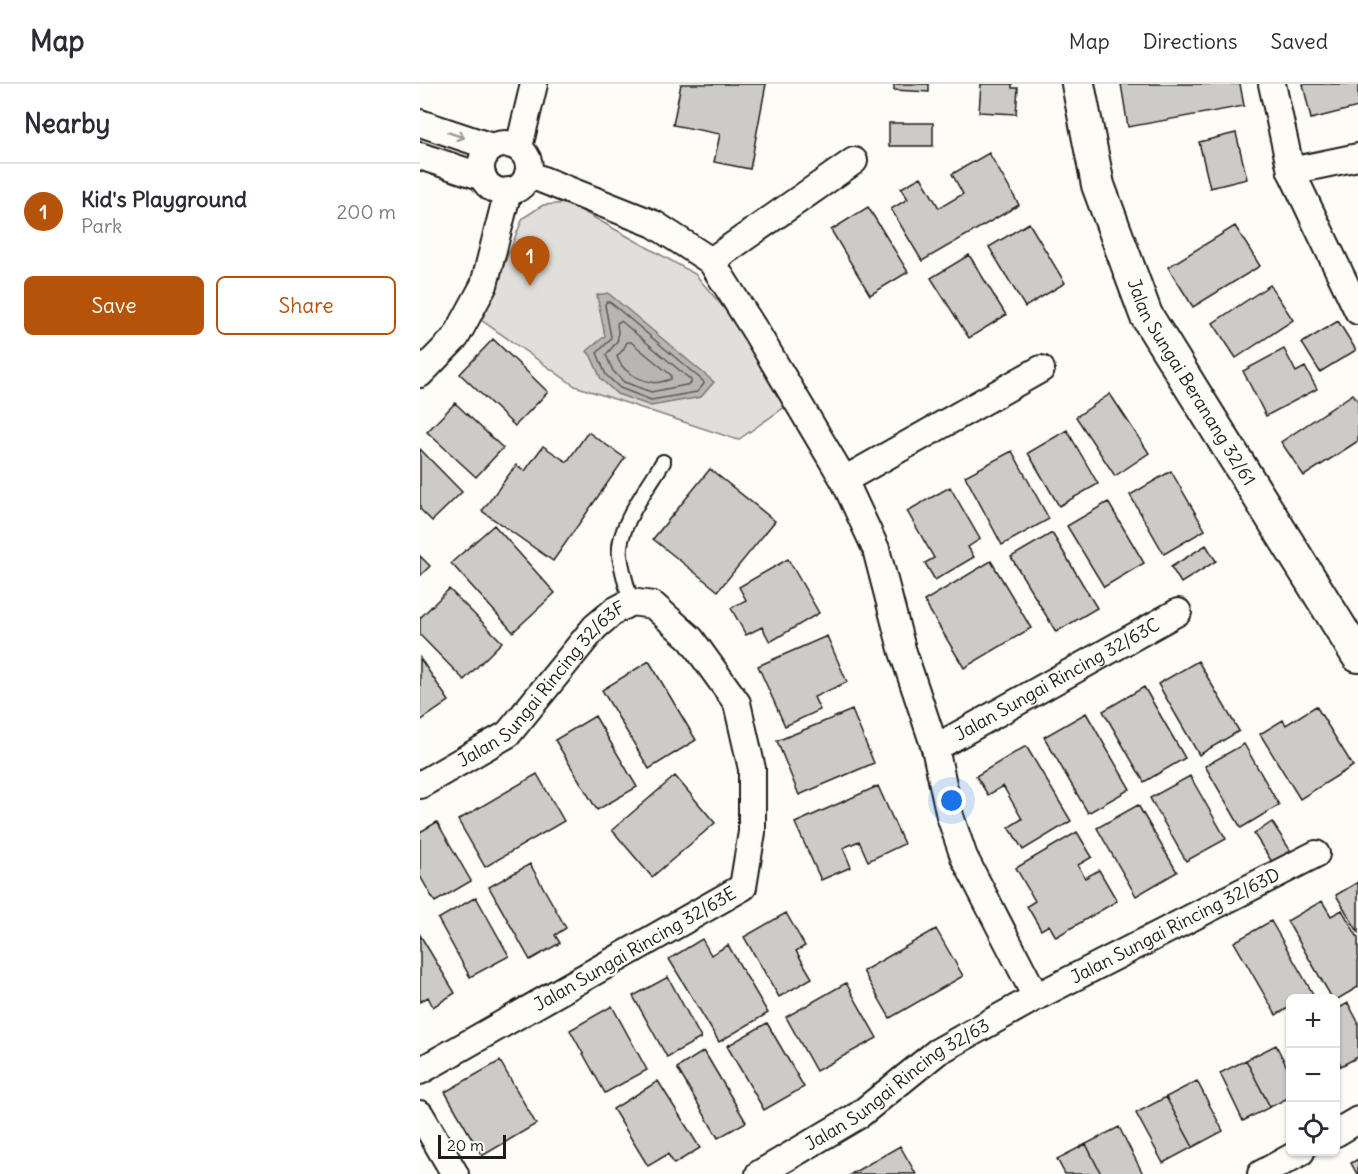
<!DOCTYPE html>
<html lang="en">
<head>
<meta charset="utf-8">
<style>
	:root { --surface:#fff; --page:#f7f7f7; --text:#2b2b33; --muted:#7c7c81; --line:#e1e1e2; --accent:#b45309 }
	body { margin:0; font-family:Delius,sans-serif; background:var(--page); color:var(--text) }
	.controls { position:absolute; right:18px; bottom:18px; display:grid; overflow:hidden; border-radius:9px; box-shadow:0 2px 4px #0004 }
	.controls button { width:54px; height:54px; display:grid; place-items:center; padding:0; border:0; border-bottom:2px solid var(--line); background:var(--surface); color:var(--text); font:30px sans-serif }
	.scale { position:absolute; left:18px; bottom:15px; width:68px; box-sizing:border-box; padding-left:6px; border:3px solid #1c1c1c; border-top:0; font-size:16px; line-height:21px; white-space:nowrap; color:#1c1c1c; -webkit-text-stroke:4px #fdfcf7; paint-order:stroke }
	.you { position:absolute; left:532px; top:717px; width:21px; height:21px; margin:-15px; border:4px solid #fff; border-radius:50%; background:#1a73e8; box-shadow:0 0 0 9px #1a73e833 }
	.badge { display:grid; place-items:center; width:39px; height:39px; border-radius:50%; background:var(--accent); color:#fff; font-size:20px; font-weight:700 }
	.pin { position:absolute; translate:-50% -50px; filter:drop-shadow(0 2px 3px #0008) }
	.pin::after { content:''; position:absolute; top:32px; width:21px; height:18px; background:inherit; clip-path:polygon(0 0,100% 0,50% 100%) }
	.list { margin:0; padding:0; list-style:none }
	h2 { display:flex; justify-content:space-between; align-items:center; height:78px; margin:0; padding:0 24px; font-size:26px }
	h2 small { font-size:20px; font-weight:400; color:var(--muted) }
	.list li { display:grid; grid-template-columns:39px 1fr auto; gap:18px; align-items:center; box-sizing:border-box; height:96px; padding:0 24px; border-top:2px solid var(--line) }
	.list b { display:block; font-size:22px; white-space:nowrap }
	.list p { margin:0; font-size:20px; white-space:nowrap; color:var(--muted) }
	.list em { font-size:20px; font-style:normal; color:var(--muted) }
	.actions { display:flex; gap:12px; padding:18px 24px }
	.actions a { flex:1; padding:14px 0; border:2px solid var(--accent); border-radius:9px; text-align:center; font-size:21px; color:var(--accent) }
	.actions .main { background:var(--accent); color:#fff }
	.icon { flex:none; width:33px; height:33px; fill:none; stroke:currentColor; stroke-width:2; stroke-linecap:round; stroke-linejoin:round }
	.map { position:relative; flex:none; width:938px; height:1090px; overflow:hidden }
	header { display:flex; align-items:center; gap:36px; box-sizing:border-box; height:84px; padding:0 30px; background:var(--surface); border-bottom:2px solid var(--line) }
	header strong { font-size:28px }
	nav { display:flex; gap:33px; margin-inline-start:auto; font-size:21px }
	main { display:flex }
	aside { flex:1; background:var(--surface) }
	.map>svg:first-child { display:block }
</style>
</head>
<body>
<header>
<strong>Map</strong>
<nav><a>Map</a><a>Directions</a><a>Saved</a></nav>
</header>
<main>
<aside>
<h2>Nearby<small></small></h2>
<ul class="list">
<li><span class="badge">1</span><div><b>Kid's Playground</b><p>Park</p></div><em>200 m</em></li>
</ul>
<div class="actions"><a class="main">Save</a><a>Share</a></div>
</aside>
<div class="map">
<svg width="938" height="1090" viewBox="0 0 938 1090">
	<rect width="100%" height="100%" fill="#fdfcf7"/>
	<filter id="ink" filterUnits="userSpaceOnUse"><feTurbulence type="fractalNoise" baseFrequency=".0167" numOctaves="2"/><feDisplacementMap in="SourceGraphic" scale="12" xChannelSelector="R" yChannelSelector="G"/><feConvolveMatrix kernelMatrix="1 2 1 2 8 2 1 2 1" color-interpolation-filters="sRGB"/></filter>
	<g filter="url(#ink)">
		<path fill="#e0dfdb" stroke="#7e7e7c" stroke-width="1.5" d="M 148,119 L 275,190 L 330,255 L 369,320 L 318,356 L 155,302 L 61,236 L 103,134 L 123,121 Z"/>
		<path fill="#b7b6b2" stroke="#797876" stroke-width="1.5" d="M 188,209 L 294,298 L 281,313 L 231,322 L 197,310 L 181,295 L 171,272 L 167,267 L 185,252 L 177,211 Z"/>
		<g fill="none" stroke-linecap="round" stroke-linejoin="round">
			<path stroke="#5a5a58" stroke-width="1.5" d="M 186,218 L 190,218 L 283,297 L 284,300 L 277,308 L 231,316 L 200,304 L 186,291 L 177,269 L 189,257 L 191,253 L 185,221 Z
				M 201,237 L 271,296 L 271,300 L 231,308 L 204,298 L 193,287 L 186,271 C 197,256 200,261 197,240 L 198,238 Z
				M 211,258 L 251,291 L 251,295 C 245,297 237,300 231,298 C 217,295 201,287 197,272 L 203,266 L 207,258 Z"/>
		</g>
		<path fill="#cccbc8" stroke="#1c1c1c" stroke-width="1.5" d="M 261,0 L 346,0 L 330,85 L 294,78 L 300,50 L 253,41 Z
			M 474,0 L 509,0 L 509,8 L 474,6 Z
			M 561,0 L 592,0 L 592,4 L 598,4 L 596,30 L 559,28 Z
			M 701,0 L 820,0 L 824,22 L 708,43 Z
			M 883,0 L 938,0 L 938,23 L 891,35 Z
			M 469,39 L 513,39 L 513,62 L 469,62 Z
			M 816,49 L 827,95 L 790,104 L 779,58 Z
			M 569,69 L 599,121 L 502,177 L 471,125 L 488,115 L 481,104 L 501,93 L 519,124 L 543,110 L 532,90 Z
			M 448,123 L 488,188 L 450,211 L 411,146 Z
			M 609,139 L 645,199 L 605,223 L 569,163 Z
			M 815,142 L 840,182 L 773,223 L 748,183 Z
			M 549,171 L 586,231 L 549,254 L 511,194 Z
			M 850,201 L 873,236 L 816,274 L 793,239 Z
			M 918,237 L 936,266 L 900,288 L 882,259 Z
			M 73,255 L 128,308 L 95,342 L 40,290 Z
			M 864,265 L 876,288 L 885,283 L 897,305 L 846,332 L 823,287 Z
			M 690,310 L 729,369 L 695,392 L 656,333 Z
			M 933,310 L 938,317 L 938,357 L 884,392 L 861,358 Z
			M 35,319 L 83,364 L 56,393 L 7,348 Z
			M 647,346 L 678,400 L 639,422 L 608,369 Z
			M 168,348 L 205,374 L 133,477 L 62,427 L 96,381 L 105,387 L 123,362 L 147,378 Z
			M 0,365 L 42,408 L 12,437 L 0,425 Z
			M 592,367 L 629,435 L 582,461 L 545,392 Z
			M 290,385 L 355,437 L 298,507 L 233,455 Z
			M 751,387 L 785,446 L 744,470 L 710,411 Z
			M 530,403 L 560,455 L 548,463 L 554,473 L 515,496 L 505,479 L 514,474 L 487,427 Z
			M 688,418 L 724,479 L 684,503 L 647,442 Z
			M 74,441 L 135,509 L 93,548 L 31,479 Z
			M 632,449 L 677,524 L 636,548 L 591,473 Z
			M 786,461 L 796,477 L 761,499 L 751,483 Z
			M 0,472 L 10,482 L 0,492 Z
			M 368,475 L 399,529 L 350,558 L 342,543 L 326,551 L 311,524 L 326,516 L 319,503 Z
			M 571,477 L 611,544 L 544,584 L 504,517 Z
			M 29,505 L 82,558 L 44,596 L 0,551 L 0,534 Z
			M 407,552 L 427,598 L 394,613 L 400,626 L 365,642 L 338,582 Z
			M 0,574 L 29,617 L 0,637 Z
			M 229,577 L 276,656 L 229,685 L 182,606 Z
			M 778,577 L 819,647 L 779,671 L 738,600 Z
			M 724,603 L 765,674 L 724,698 L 683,627 Z
			M 896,622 L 933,682 L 880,715 L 840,650 L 863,636 L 866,641 Z
			M 432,626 L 454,679 L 379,711 L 357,657 Z
			M 666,629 L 710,705 L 668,729 L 624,653 Z
			M 175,632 L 217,703 L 177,726 L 135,656 Z
			M 824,660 L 859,721 L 821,744 L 785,682 Z
			M 606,662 L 651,737 L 603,766 L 589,743 L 602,735 L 583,702 L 568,711 L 556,692 Z
			M 117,690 L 144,737 L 65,783 L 38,736 Z
			M 255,692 L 295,739 L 232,793 L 192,746 Z
			M 770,692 L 806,755 L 766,777 L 730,714 Z
			M 458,702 L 484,760 L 448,777 L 439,757 L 423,764 L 431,783 L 401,796 L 375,739 Z
			M 718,721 L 757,788 L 716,812 L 677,744 Z
			M 17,738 L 51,797 L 15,818 L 0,792 L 0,748 Z
			M 852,738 L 872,769 L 854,781 L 834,750 Z
			M 657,748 L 672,773 L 658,781 L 665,794 L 679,786 L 697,817 L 636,853 L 629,841 L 621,846 L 607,822 L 615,817 L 596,784 Z
			M 110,780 L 146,844 L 135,851 L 140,859 L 110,876 L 69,803 Z
			M 938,798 L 938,848 L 916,811 Z
			M 56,813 L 89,872 L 50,893 L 18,835 Z
			M 902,817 L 911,832 L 922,826 L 938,854 L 938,903 L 916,916 L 916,914 L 912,914 L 867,837 Z
			M 366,829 L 385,862 L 376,867 L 392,894 L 359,913 L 324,853 Z
			M 851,837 L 893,910 L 885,914 L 870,914 L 870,923 L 856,931 L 814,858 Z
			M 516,845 L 543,892 L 470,934 L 443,887 Z
			M 0,851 L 35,909 L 13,923 L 8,913 L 0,918 Z
			M 282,855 L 291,871 L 308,861 L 348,929 L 299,958 L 249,875 Z
			M 248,893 L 281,954 L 247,973 L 213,912 Z
			M 426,899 L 457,954 L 396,987 L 366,933 Z
			M 928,919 L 938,938 L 938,973 L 921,982 L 916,970 L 916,926 Z
			M 192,922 L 227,986 L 185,1009 L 150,946 Z
			M 347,939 L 384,1003 L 344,1026 L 307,962 Z
			M 856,961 L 870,989 L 870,1013 L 850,1023 L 826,976 Z
			M 284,967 L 326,1038 L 298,1054 L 257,984 Z
			M 916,970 L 921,982 L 916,985 Z
			M 826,976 L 850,1023 L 823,1037 L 800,989 Z
			M 80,977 L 116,1040 L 62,1072 L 25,1008 Z
			M 238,997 L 280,1064 L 254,1080 L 248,1070 L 228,1082 L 193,1025 Z
			M 777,997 L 803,1047 L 773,1063 L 746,1013 Z
			M 746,1013 L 773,1063 L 743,1079 L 716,1029 Z
			M 699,1043 L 723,1090 L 681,1090 L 666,1060 Z
			M 666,1060 L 681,1090 L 645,1090 L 637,1075 Z
			M 480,1062 L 496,1090 L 431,1090 Z
			M 938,1075 L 938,1090 L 937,1090 L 931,1079 Z"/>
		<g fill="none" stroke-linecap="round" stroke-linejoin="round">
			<defs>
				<path id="service" d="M 211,518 C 207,503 202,487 200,472 C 196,444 229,402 243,378"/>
				<g id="minor">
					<path d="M 852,0 L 871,87 L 938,227"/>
					<path d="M 0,39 L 72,63"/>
					<circle cx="85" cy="84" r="24"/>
					<path d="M 99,63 L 114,0"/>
					<path d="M 0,72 L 63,93"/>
					<path d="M 871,87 L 938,73"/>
					<path d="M 108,90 L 234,140 L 291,177 L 336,248 L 424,396 L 456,465 L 482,565 L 515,664 L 530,732 L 544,773 L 616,913"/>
					<path d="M 291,177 L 434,77"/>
					<path d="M 0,290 L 36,253 L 64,201 L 88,107"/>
					<path d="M 424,396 L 621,285"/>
					<path id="s1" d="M 515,664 L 758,528"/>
					<path id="s2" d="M 0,701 L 88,650 L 175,543 L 194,527 L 211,518 L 233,521 L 271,555 L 317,619 L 332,685 L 332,748 L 323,803 L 0,987"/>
					<path d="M 0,1030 L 35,1090"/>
					<path d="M 916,1049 L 938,1036"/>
					<path id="s3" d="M 339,1090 L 439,1031 L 517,968 L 616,913 L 896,770"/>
					<path d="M 841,1090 L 881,1068"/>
				</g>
				<g id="tertiary">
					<path id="s4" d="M 658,0 L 678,101 L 726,231 L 938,572"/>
				</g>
			</defs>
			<use href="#service" stroke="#1c1c1c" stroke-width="18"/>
			<use href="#minor" stroke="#1c1c1c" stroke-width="30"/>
			<use href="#tertiary" stroke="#1c1c1c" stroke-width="36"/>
			<use href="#service" stroke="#fdfcf7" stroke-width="14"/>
			<use href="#minor" stroke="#fdfcf7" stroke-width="26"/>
			<use href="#tertiary" stroke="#fdfcf7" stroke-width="32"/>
		</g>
		<defs><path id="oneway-shaft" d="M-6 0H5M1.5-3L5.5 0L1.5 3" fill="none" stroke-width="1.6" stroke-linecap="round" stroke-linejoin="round" transform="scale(1.5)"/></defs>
		<use stroke="#989794" href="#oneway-shaft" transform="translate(36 51) rotate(19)"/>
	</g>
	<g text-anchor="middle" stroke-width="5" stroke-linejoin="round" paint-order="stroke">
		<g font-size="18" fill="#1c1c1c" stroke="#fdfcf7">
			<text dy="6" stroke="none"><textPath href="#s4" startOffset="322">Jalan Sungai Beranang 32/61</textPath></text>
			<text dy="6" stroke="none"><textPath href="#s1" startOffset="140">Jalan Sungai Rincing 32/63C</textPath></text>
			<text dy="6" stroke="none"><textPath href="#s2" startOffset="160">Jalan Sungai Rincing 32/63F</textPath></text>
			<text dy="6" stroke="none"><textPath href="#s3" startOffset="486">Jalan Sungai Rincing 32/63D</textPath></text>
			<text transform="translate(215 865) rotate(-30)" y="6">Jalan Sungai Rincing 32/63E</text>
			<text dy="6" stroke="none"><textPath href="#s3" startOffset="165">Jalan Sungai Rincing 32/63</textPath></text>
		</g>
	</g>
</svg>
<div class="controls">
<button>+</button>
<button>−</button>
<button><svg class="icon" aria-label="locate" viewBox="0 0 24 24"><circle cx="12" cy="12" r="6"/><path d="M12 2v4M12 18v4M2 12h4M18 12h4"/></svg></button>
</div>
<div class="scale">20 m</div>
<div class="you"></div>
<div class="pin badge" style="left:110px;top:202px">1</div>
</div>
</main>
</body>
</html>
